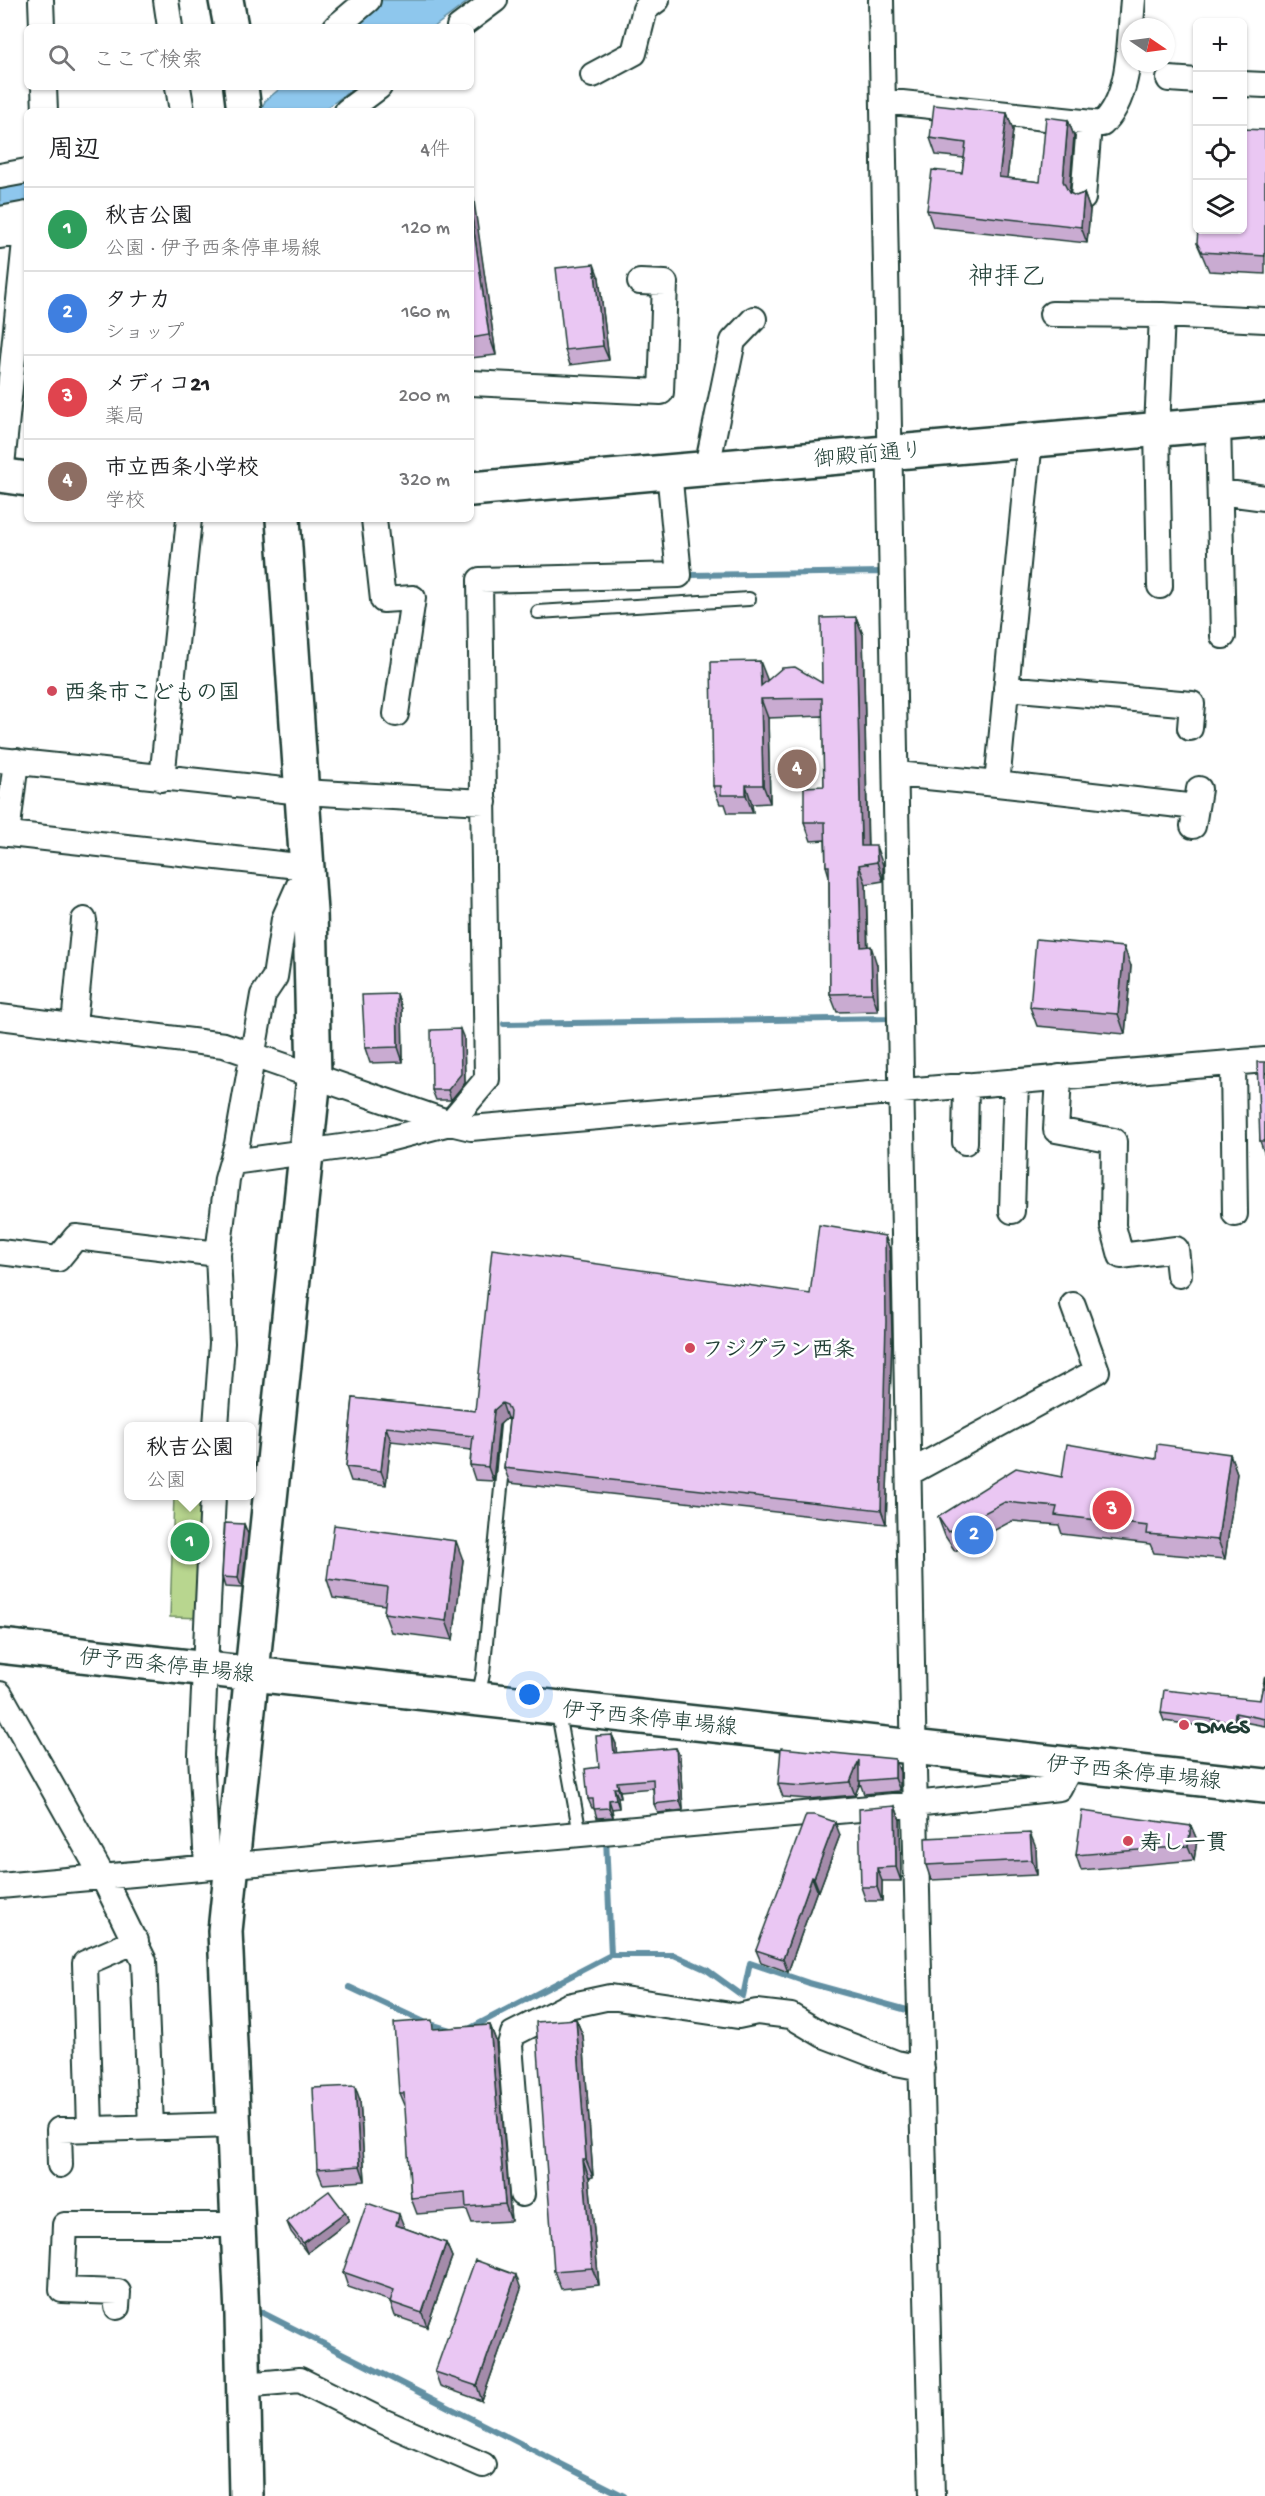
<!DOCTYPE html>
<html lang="ja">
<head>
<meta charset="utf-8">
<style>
	:root { --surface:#fff; --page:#f2f2f2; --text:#202124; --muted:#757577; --line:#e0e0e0; --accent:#d1495b }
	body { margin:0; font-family:"Gochi Hand","Klee One",sans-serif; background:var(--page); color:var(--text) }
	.controls { position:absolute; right:18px; top:18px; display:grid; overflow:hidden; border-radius:9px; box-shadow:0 2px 4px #0004 }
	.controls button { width:54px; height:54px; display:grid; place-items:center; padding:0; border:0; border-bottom:2px solid var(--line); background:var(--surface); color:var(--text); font:30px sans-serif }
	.compass { position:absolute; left:1121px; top:18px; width:54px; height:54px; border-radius:50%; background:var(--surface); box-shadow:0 2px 4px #0004; rotate:103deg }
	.you { position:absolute; left:530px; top:1695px; width:21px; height:21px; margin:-15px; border:4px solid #fff; border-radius:50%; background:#1a73e8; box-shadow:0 0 0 9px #1a73e833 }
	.badge { display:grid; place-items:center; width:39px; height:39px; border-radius:50%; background:var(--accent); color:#fff; font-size:20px; font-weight:700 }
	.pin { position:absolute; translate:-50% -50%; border:3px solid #fff; box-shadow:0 2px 6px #0006 }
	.popup { position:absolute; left:124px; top:1422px; width:132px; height:78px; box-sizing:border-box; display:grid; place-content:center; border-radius:9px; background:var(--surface); filter:drop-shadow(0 2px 4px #0005); font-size:20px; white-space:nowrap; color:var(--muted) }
	.popup b { font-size:22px; color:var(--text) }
	.popup::after { content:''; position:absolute; left:50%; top:100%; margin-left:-12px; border:12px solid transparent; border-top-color:var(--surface) }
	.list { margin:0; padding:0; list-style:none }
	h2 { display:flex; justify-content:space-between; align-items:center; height:78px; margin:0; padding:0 24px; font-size:26px }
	h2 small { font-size:20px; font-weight:400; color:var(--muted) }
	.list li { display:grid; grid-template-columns:39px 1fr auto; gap:18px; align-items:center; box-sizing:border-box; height:84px; padding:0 24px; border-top:2px solid var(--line) }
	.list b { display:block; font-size:22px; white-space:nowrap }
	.list p { margin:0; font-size:20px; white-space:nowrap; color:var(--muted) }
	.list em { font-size:20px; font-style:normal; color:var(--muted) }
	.icon { flex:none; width:33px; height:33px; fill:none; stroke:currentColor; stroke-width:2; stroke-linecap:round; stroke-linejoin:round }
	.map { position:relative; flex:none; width:1265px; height:2496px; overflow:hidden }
	.search { position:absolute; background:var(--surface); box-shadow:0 2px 4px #0004; left:24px; top:24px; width:450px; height:66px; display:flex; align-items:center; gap:15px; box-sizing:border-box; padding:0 21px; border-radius:9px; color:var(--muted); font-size:22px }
	.panel { position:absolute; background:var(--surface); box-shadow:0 2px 4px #0004; left:24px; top:108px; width:450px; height:414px; border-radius:9px }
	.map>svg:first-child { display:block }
</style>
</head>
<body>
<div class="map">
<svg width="1265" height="2496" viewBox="0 0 1265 2496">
	<rect width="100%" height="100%" fill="#fff"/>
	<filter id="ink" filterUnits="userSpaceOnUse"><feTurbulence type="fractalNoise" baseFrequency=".0167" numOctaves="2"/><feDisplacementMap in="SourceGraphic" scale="12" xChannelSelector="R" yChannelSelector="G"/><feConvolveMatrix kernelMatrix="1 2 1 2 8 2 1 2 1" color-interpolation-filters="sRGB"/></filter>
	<g filter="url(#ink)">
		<path fill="#b8d68f" stroke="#6c8a62" stroke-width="1.5" d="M 174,1496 L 209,1496 L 203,1618 L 170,1617 Z"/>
		<path fill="#8ec7ed" stroke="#6290a3" stroke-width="1.5" d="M 380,0 L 470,0 L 434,27 L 358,27 L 355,22 Z
			M 282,87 L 355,87 L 323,111 L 261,111 L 265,101 Z
			M 27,175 L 27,204 L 0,208 L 0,179 Z"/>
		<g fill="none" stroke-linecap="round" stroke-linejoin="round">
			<path stroke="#6290a3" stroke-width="6" d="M 690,575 L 883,572 L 884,576
				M 504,1024 L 893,1018 L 892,1015
				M 606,1838 L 611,1955
				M 349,1987 L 424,2022 L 454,2031
				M 467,2030 L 611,1955 L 674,1955 L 707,1970 L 743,1996 L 750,1963 L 809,1983 L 907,2010
				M 251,2307 L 624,2496"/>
			<defs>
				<path id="lane" d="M 538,612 L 749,599
					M 478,1697 L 483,1674 L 507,1426
					M 557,1708 L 580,1834"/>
				<path id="street" d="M 41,0 L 42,27
					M 166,0 L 170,27
					M 881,0 L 914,1770 L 932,2496
					M 336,27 L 368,0
					M 459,27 L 495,0
					M 593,75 L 634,53 L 645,9 L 657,0
					M 1169,79 L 1198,81
					M 1242,84 L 1265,85
					M 44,87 L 45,111
					M 178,87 L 182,111
					M 883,101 L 1102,124 C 1132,97 1129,39 1133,0
					M 347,111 L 379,87
					M 0,176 L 27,171
					M 1083,198 L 1089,125
					M 0,219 L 27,214
					M 0,236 L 26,232 L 1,475
					M 1052,314 L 1162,315 L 1265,320
					M 471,383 L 661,392 L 665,283 L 640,282
					M 1218,423 L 1223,636
					M 707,467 L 733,341 L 754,319
					M 1220,492 L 1265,498
					M 374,519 L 383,600 L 413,598 L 396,714
					M 1160,586 L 1157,428 L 1162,315
					M 1006,688 L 1192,704 L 1190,728
					M 0,760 L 302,792 L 484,802
					M 897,774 L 997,784 L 1030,439
					M 162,779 L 189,519
					M 997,784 L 1196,807
					M 1193,826 L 1199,789
					M 0,833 L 307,867 L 284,919 L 275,977 L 263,995 L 237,1144 L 227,1179 L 218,1254 L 222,1343 L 216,1426
					M 7,834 L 16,761
					M 0,1017 L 224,1045 L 450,1123 L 471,1128 L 1265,1060
					M 74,1025 L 84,920
					M 1233,1063 L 1235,1214
					M 1059,1077 L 1056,1130 L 1114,1141 L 1113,1226 L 1121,1256 L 1176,1249 L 1179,1275
					M 965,1142 L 966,1085
					M 233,1162 L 377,1142 L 450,1123 L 487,1079 L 480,580 L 679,575 L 669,471
					M 1012,1211 L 1016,1081
					M 0,1252 L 58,1259 L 76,1237 L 218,1254
					M 909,1473 L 1097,1371 L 1073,1305
					M 0,1694 L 103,1877 L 144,1961 L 151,2126
					M 207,1867 L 201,1755 L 213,1496
					M 0,1886 L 915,1804 L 1059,1788 L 1072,1764
					M 90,2128 L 85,1963 L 136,1941
					M 60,2165 L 59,2130 L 234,2125
					M 522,2194 L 510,2045 L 513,2034 L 568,2006 L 610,1997 L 738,2016 L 757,2012 L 791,2016 L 823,2035 L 896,2063 L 922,2068
					M 117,2307 L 118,2292 L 62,2290 L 65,2225 L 238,2225
					M 244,2385 L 300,2380 L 380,2420 L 483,2465"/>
				<path id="secondary" d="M 226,0 L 231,27
					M 241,87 L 244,111
					M 0,475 L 27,479
					M 471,489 L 1265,420
					M 0,1646 L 1265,1786
					M 246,2496 L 242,2315 L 225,1931 L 314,1077 L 310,912 L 283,519"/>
			</defs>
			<use href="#lane" stroke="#1f3d34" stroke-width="16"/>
			<use href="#street" stroke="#1f3d34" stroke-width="28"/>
			<use href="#secondary" stroke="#1f3d34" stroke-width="38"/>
			<use href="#lane" stroke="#fff" stroke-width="12"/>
			<use href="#street" stroke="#fff" stroke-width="24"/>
			<use href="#secondary" stroke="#fff" stroke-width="33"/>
		</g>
		<path fill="#c9abd1" stroke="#1f3d34" stroke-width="1.5" d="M 1007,113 L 1013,130 L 1007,178 L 1040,182 L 1068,120 L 1074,136 L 1069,193 L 1076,196 L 1084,193 L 1090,210 L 1087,243 L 933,227 L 927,210 L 962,173 L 964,158 L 936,155 L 930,138 Z
			M 1265,130 L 1265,274 L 1209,271 L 1197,243 Z
			M 471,185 L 496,355 L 471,358 Z
			M 599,278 L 609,360 L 570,365 L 565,350 Z
			M 856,617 L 863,635 L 868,846 L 883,865 L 883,881 L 866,884 L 868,946 L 877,965 L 878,1011 L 837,1012 L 830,994 L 829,876 L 826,866 L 825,840 L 811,841 L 804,822 L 824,786 L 823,716 L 768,718 L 770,803 L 752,804 L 753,813 L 728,813 L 725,804 L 720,804 L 713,786 L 767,679 L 767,681 L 822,683 Z
			M 1131,966 L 1125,1034 L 1037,1026 L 1030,1007 Z
			M 397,994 L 402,1009 L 403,1062 L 370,1063 L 365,1048 Z
			M 464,1039 L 465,1083 L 451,1100 L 436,1100 L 432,1090 Z
			M 1265,1062 L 1265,1155 L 1260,1141 Z
			M 885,1236 L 890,1250 L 892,1336 L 886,1524 L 510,1483 L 504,1468 L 509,1419 L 507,1418 L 499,1425 L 493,1481 L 475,1480 L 470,1465 L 471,1450 L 391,1441 L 386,1485 L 351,1481 L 346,1467 L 353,1398 L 475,1411 L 810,1294 Z
			M 1230,1454 L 1237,1473 L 1225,1559 L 1154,1553 L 1150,1544 L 1062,1534 L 1059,1525 L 1012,1521 L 955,1551 L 945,1536 L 938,1517 L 1062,1477 L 1156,1459 Z
			M 244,1524 L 248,1534 L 242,1588 L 225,1587 L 222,1577 Z
			M 463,1560 L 453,1640 L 391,1632 L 384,1613 L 385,1605 L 333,1598 L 327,1579 Z
			M 1265,1676 L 1265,1726 L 1238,1721 L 1237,1731 L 1164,1721 L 1161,1713 L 1260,1700 Z
			M 612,1735 L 616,1744 L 616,1753 L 676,1748 L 680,1757 L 683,1810 L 658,1813 L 654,1804 L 653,1788 L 620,1791 L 621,1797 L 618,1797 L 619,1808 L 612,1809 L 613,1817 L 597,1818 L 594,1808 L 592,1808 L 588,1799 Z
			M 895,1759 L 900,1772 L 900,1791 L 864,1794 L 860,1783 L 855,1795 L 808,1799 L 783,1797 L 778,1784 Z
			M 895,1806 L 900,1820 L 901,1881 L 882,1881 L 882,1901 L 866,1901 L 861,1887 Z
			M 1191,1826 L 1197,1840 L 1194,1860 L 1081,1870 L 1076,1855 Z
			M 840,1835 L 819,1891 L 817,1890 L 788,1972 L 761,1962 L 756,1950 Z
			M 1036,1848 L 1037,1875 L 931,1880 L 926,1865 Z
			M 576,2019 L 583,2036 L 593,2177 L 589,2178 L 599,2285 L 561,2289 L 554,2271 Z
			M 490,2025 L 496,2041 L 511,2221 L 472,2223 L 467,2210 L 417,2214 L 411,2198 L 406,2110 L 399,2093 L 435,2029 Z
			M 360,2100 L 365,2181 L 323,2184 L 317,2169 Z
			M 345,2212 L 349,2221 L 307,2253 L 291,2232 L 287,2222 Z
			M 404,2228 L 446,2243 L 452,2257 L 427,2327 L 395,2316 L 390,2301 L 348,2287 L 343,2272 Z
			M 521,2289 L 482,2401 L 440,2386 L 435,2372 Z"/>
		<path fill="#a48baa" stroke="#1f3d34" stroke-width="1.5" d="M 1007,113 L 1013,130 L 1005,194 L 999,177 Z
			M 1068,120 L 1074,136 L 1069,197 L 1063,181 Z
			M 471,185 L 472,187 L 496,355 L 489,335 L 471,211 Z
			M 1084,193 L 1090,210 L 1087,243 L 1081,227 Z
			M 594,264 L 599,278 L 609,360 L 603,346 Z
			M 856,617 L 863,635 L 868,865 L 861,846 Z
			M 760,661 L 767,679 L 768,699 L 761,686 Z
			M 761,699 L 768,718 L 770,803 L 763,785 Z
			M 746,785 L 752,804 L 753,813 L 746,795 Z
			M 876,846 L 883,865 L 883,881 L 877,862 Z
			M 859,865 L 866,884 L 868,965 L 861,947 Z
			M 871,946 L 877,965 L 878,1011 L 872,993 Z
			M 1124,947 L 1131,966 L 1125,1034 L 1118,1014 Z
			M 397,994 L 402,1009 L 403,1062 L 398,1047 Z
			M 460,1029 L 464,1039 L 465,1083 L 451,1100 L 448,1090 Z
			M 885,1236 L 890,1250 L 892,1336 L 886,1524 L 881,1510 Z
			M 502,1403 L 507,1418 L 499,1425 L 493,1481 L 488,1467 L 494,1410 Z
			M 386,1427 L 391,1441 L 386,1485 L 381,1471 Z
			M 1230,1454 L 1237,1473 L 1225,1559 L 1218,1540 Z
			M 244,1524 L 248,1534 L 242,1588 L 238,1578 Z
			M 456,1541 L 463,1560 L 453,1640 L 446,1621 Z
			M 1235,1713 L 1238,1721 L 1237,1731 L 1234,1722 Z
			M 612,1735 L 616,1744 L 617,1762 L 614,1753 Z
			M 676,1748 L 680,1757 L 683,1810 L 680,1801 Z
			M 895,1759 L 900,1772 L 900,1791 L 895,1778 Z
			M 859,1760 L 860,1783 L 855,1795 L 850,1782 Z
			M 617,1782 L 620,1791 L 621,1797 L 618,1788 Z
			M 614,1788 L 618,1797 L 619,1808 L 616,1799 Z
			M 609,1800 L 612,1809 L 613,1817 L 609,1808 Z
			M 895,1806 L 900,1820 L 901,1881 L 896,1867 Z
			M 835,1822 L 840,1835 L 819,1891 L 814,1878 Z
			M 1191,1826 L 1197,1840 L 1194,1860 L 1188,1846 Z
			M 1030,1833 L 1036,1848 L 1037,1875 L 1032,1860 Z
			M 877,1868 L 882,1881 L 882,1901 L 877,1887 Z
			M 812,1877 L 817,1890 L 788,1972 L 783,1959 Z
			M 576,2019 L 583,2036 L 593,2177 L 586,2160 Z
			M 490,2025 L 496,2041 L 511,2221 L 505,2204 Z
			M 355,2086 L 360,2100 L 365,2181 L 360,2166 Z
			M 583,2160 L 589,2178 L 599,2285 L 592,2268 Z
			M 345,2212 L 349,2221 L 307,2253 L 303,2243 Z
			M 399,2214 L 405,2229 L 396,2225 Z
			M 446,2243 L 452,2257 L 427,2327 L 422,2313 Z
			M 516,2275 L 521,2289 L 482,2401 L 477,2386 Z"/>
		<path fill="#eac7f3" stroke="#1f3d34" stroke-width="1.5" d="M 934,105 L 1007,113 L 999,177 L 1040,182 L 1046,117 L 1068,120 L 1063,181 L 1069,193 L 1076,196 L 1084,193 L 1081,227 L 927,210 L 932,170 L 962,173 L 966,143 L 930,138 Z
			M 1242,129 L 1265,130 L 1265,256 L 1202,252 L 1197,243 L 1198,230 L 1242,230 Z
			M 471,211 L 489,335 L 471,338 Z
			M 594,264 L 603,346 L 565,350 L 556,268 Z
			M 856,617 L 861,846 L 876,846 L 877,862 L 859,865 L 861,947 L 871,946 L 872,993 L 830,994 L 829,866 L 826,866 L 825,822 L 804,822 L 804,787 L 824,786 L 822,698 L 761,699 L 763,785 L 746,785 L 746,795 L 721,795 L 721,786 L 713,786 L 711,662 L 760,661 L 761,686 L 782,668 L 795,667 L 822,683 L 821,618 Z
			M 1036,939 L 1124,947 L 1118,1014 L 1030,1007 Z
			M 397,994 L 398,1047 L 365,1048 L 362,995 Z
			M 460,1029 L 461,1074 L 448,1090 L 432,1090 L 431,1030 Z
			M 1257,1062 L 1265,1062 L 1265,1141 L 1260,1141 Z
			M 819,1225 L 885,1236 L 886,1322 L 881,1510 L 504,1468 L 510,1412 L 507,1405 L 502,1403 L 494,1410 L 488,1467 L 470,1465 L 473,1436 L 386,1427 L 381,1471 L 346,1467 L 353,1398 L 475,1411 L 492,1249 L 810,1294 Z
			M 1067,1444 L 1156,1459 L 1157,1444 L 1230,1454 L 1218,1540 L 1147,1534 L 1148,1526 L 1055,1515 L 1057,1507 L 1005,1502 L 948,1532 L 938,1517 L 1016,1468 L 1062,1477 Z
			M 225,1523 L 244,1524 L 238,1578 L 222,1577 Z
			M 334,1525 L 456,1541 L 446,1621 L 384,1613 L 387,1587 L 327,1579 Z
			M 1265,1676 L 1265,1719 L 1235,1713 L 1234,1722 L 1161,1713 L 1164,1690 L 1260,1700 Z
			M 612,1735 L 614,1753 L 676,1748 L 680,1801 L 654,1804 L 653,1779 L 617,1782 L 618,1788 L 614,1788 L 616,1799 L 609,1800 L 609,1808 L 594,1809 L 593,1799 L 588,1799 L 585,1769 L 599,1767 L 596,1736 Z
			M 781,1748 L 895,1759 L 895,1778 L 859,1781 L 859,1760 L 850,1782 L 804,1786 L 778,1784 Z
			M 895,1806 L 896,1867 L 877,1868 L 877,1887 L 861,1887 L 859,1809 Z
			M 1082,1811 L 1191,1826 L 1188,1846 L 1076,1855 Z
			M 806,1815 L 815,1815 L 835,1822 L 814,1878 L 812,1877 L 783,1959 L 756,1950 Z
			M 1030,1833 L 1032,1860 L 926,1865 L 925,1838 Z
			M 576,2019 L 586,2160 L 583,2160 L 592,2268 L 554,2271 L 536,2022 Z
			M 432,2020 L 433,2029 L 490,2025 L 505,2204 L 466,2207 L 465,2193 L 411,2198 L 404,2093 L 399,2093 L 394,2023 Z
			M 355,2086 L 360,2166 L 317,2169 L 313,2088 Z
			M 329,2191 L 345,2212 L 303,2243 L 287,2222 Z
			M 367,2203 L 399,2214 L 396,2225 L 446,2243 L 422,2313 L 390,2302 L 394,2290 L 343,2272 Z
			M 475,2260 L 516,2275 L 477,2386 L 435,2372 Z"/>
	</g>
	<g fill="#d1495b" stroke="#fff" stroke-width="2">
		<circle cx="52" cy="691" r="6"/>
		<circle cx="690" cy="1348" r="6"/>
		<circle cx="1184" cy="1725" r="6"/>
		<circle cx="1128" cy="1841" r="6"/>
	</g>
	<g text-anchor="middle" stroke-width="5" stroke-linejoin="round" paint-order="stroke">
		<g font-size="22" fill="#1f3d34" stroke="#fff">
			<text transform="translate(868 453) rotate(-5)" y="8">御殿前通り</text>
			<text transform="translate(167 1664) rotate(6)" y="8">伊予西条停車場線</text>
			<text transform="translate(650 1717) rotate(6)" y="8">伊予西条停車場線</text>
			<text transform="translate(1134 1771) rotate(6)" y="8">伊予西条停車場線</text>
		</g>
		<g font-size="22" font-weight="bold" fill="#1f3d34" stroke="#fff" text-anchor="start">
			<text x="64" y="699">西条市こどもの国</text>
			<text x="702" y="1356">フジグラン西条</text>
			<text x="1196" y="1733">DMGS</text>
			<text x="1140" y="1849">寿し一貫</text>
		</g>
		<g font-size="26" fill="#1f3d34" stroke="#fff">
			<text x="1007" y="284">神拝乙</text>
		</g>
	</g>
</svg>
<div class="controls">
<button>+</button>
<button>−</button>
<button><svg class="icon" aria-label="locate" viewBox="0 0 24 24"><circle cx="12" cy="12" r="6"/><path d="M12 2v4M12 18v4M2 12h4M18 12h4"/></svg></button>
<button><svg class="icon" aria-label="layers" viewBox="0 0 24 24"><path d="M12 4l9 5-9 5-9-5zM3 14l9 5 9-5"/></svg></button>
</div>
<svg class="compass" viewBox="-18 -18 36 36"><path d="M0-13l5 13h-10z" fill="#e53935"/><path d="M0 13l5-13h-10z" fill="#757577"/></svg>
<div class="you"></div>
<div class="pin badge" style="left:190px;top:1542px;background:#2e9e5b">1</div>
<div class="popup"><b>秋吉公園</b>公園</div>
<div class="pin badge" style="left:974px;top:1535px;background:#3f7fe0">2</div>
<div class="pin badge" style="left:1112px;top:1510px;background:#e0444e">3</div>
<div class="pin badge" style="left:797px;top:769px;background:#8d6e63">4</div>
<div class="search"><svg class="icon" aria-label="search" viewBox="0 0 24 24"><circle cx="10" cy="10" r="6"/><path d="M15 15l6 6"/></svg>ここで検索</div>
<section class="panel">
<h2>周辺<small>4件</small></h2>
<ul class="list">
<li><span class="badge" style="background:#2e9e5b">1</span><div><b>秋吉公園</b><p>公園 · 伊予西条停車場線</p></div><em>120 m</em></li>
<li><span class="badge" style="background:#3f7fe0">2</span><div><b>タナカ</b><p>ショップ</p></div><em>160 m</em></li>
<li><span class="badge" style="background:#e0444e">3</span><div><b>メディコ21</b><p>薬局</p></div><em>200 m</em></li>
<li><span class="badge" style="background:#8d6e63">4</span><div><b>市立西条小学校</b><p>学校</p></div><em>320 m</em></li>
</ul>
</section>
</div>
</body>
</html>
